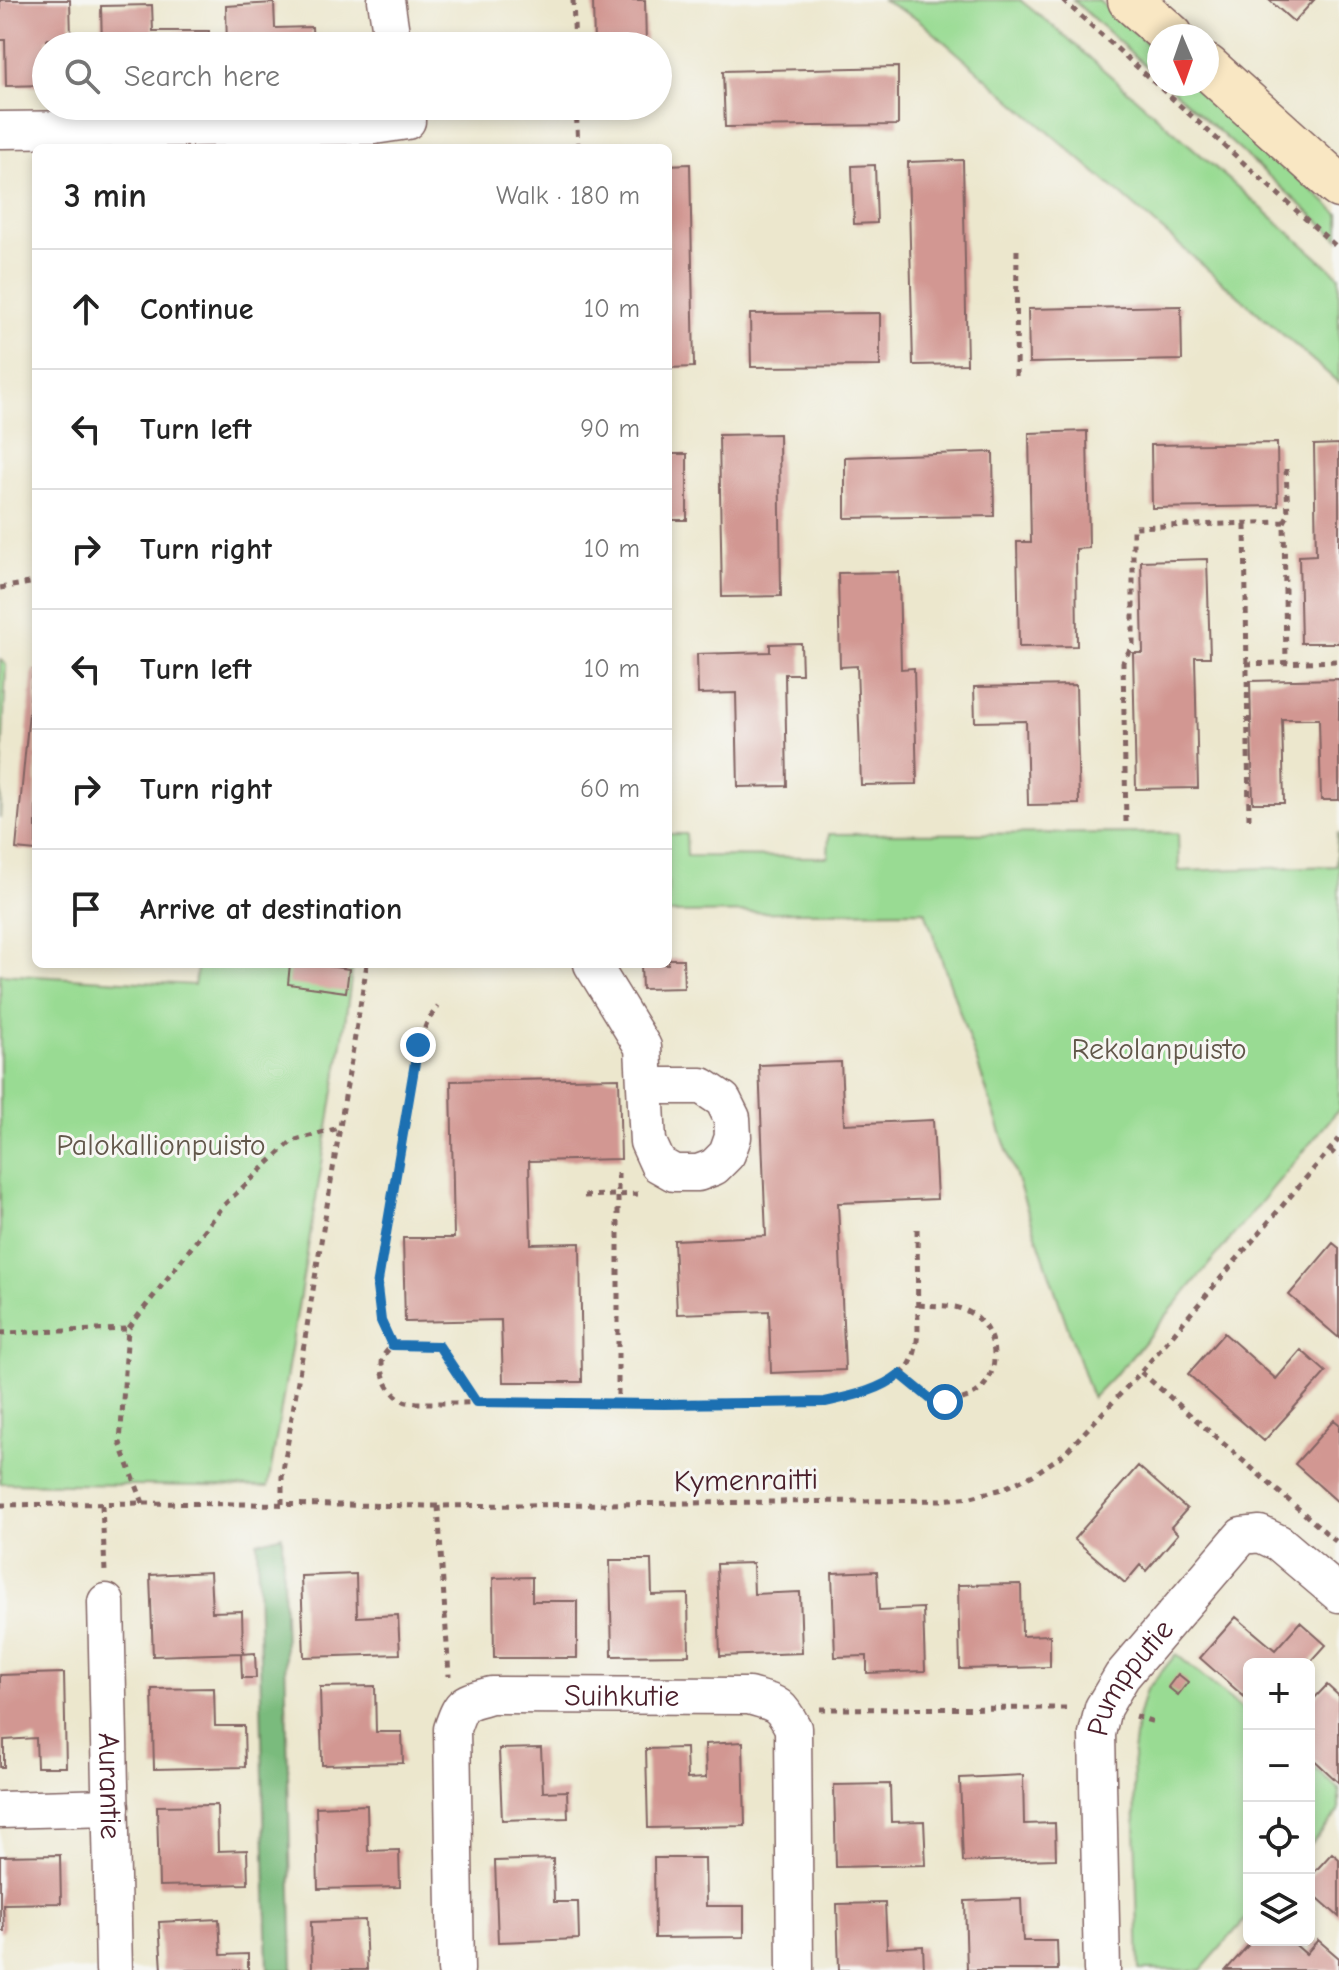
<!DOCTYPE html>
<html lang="en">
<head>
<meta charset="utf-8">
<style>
	:root { --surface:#fff; --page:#f2f2f2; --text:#222; --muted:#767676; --line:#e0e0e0 }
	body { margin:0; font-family:"Comic Neue",sans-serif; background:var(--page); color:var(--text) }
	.controls { position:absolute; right:24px; bottom:24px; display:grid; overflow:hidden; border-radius:12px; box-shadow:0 4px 12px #0003 }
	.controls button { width:72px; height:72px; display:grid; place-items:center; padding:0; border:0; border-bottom:2px solid var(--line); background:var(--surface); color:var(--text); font:40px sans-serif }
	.compass { position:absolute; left:1147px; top:24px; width:72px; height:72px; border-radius:50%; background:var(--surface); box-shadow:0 4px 12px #0003; rotate:178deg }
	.stop { position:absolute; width:24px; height:24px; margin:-18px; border:6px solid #1f6fb2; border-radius:50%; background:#fff }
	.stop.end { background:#1f6fb2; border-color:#fff; box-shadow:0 2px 8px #0008 }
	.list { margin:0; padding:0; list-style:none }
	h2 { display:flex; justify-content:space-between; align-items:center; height:104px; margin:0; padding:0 32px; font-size:34px }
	h2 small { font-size:26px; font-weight:400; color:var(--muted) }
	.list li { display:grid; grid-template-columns:52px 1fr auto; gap:24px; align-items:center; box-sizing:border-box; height:120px; padding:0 32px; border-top:2px solid var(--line) }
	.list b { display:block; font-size:30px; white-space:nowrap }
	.list em { font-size:26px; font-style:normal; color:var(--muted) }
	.icon { flex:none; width:44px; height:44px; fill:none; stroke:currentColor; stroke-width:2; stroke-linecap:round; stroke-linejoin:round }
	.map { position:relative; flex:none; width:1339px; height:1970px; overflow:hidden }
	.search { position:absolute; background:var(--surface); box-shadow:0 4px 12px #0003; left:32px; top:32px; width:640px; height:88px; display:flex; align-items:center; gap:20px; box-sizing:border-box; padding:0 28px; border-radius:44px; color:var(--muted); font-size:30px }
	.panel { position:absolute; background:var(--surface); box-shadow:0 4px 12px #0003; left:32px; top:144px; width:640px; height:824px; border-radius:12px }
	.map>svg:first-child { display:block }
</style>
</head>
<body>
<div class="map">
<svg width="1339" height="1970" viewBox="0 0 1339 1970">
	<rect width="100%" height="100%" fill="#f6f6f2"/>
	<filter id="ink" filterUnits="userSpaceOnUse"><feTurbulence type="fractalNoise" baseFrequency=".0125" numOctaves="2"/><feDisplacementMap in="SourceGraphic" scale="16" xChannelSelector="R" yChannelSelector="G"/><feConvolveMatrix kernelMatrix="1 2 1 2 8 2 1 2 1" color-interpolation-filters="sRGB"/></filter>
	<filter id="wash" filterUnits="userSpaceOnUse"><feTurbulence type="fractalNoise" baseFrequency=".006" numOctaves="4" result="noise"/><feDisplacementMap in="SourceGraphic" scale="32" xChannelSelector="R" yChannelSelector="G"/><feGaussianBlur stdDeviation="1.8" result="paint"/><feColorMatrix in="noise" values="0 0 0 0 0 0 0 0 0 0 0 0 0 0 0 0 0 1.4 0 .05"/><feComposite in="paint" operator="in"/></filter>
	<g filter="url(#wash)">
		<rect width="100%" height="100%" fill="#ece7cd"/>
		<path fill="#99db93" stroke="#727d5f" stroke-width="2" d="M 882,0 L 1020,0 L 1065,36 L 1339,276 L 1339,383 L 918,19 Z
			M 1073,0 L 1098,0 L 1159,54 L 1159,78 Z
			M 1166,84 L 1193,84 L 1339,214 L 1339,239 Z
			M 0,659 L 6,665 L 0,818 Z
			M 1178,833 L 1179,871 L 1336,866 L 1337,834 L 1339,834 L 1339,1109 L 1129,1360 L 1092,1398 L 925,911 L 668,913 L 668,834 L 686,834 L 687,856 L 828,857 L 829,834 Z
			M 198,964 L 353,964 L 343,1037 L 268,1487 L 0,1483 L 0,974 L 194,985 Z
			M 1176,1654 L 1249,1715 L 1249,1915 L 1201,1970 L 1139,1970 L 1133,1753 L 1137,1722 L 1145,1692 Z
			M 1309,1764 L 1339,1789 L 1339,1812 L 1309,1846 Z"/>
		<path fill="#7abb7d" stroke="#626d54" stroke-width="2" d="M 282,1535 L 293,1970 L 268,1970 L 257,1542 Z"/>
		<g id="blocks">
			<path fill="#d29792" d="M 0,0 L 70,0 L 71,39 L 47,39 L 46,85 L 6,86 L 5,40 L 0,40 Z
				M 593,0 L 645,0 L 646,46 L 594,46 Z
				M 1269,0 L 1314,0 L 1294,22 Z
				M 274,3 L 275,28 L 312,27 L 313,46 L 227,46 L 226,6 Z
				M 152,5 L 153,31 L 209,31 L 209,46 L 102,46 L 101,6 Z
				M 898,67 L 898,125 L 725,127 L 723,71 Z
				M 523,106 L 547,106 L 548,114 L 523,114 Z
				M 595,106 L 647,106 L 647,112 L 595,113 Z
				M 963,160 L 967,364 L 913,365 L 908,162 Z
				M 690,164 L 694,367 L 668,368 L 668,165 Z
				M 875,165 L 877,223 L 854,224 L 852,166 Z
				M 1181,306 L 1182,360 L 1029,363 L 1028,309 Z
				M 880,313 L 880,366 L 751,367 L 750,314 Z
				M 1087,431 L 1089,548 L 1076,549 L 1077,646 L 1019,647 L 1017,542 L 1031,542 L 1029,433 Z
				M 779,434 L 781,596 L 722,597 L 719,435 Z
				M 1277,443 L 1278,506 L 1152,508 L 1151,445 Z
				M 1339,444 L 1339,643 L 1301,643 L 1299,556 L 1316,555 L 1314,445 Z
				M 993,452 L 994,516 L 845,518 L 845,457 Z
				M 668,454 L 687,454 L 687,520 L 668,520 Z
				M 1207,559 L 1210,657 L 1195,657 L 1198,788 L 1136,789 L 1133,653 L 1143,653 L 1141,561 Z
				M 899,572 L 901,669 L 914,668 L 917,784 L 861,785 L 857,666 L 840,667 L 838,573 Z
				M 801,643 L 802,674 L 785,674 L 787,786 L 738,787 L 736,693 L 698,694 L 697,654 L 770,652 L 770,644 Z
				M 33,670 L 36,670 L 36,851 L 16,849 Z
				M 1339,679 L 1339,800 L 1321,800 L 1319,719 L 1282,719 L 1284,803 L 1253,803 L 1250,681 Z
				M 1076,685 L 1079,804 L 1028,805 L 1026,721 L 975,722 L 974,687 Z
				M 668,959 L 683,959 L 684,988 L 642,989 L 641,964 L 668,964 Z
				M 290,964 L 314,964 L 349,969 L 346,992 L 288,984 Z
				M 841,1062 L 844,1124 L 933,1120 L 937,1199 L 838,1203 L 845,1370 L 771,1373 L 769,1311 L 677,1314 L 674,1240 L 766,1236 L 759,1065 Z
				M 619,1078 L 621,1159 L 529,1161 L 531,1244 L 580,1243 L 582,1382 L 503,1382 L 501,1320 L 405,1322 L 403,1238 L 454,1238 L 451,1081 Z
				M 1333,1243 L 1339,1248 L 1339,1338 L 1289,1295 Z
				M 1224,1333 L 1276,1379 L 1301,1350 L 1326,1372 L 1264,1441 L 1188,1374 Z
				M 1334,1420 L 1339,1424 L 1339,1503 L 1295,1464 Z
				M 1138,1466 L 1187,1509 L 1171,1527 L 1178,1534 L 1146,1571 L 1140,1565 L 1125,1583 L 1074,1539 Z
				M 610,1560 L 651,1560 L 652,1595 L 688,1594 L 689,1655 L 612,1656 Z
				M 753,1563 L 754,1594 L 800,1592 L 802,1653 L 720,1656 L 717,1564 Z
				M 877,1571 L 879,1610 L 923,1608 L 925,1671 L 867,1673 L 867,1656 L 835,1657 L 832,1573 Z
				M 210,1572 L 212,1612 L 242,1611 L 243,1653 L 153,1656 L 150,1575 Z
				M 356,1574 L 357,1617 L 398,1615 L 400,1654 L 304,1657 L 301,1576 Z
				M 532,1577 L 532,1601 L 577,1601 L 577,1658 L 494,1658 L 493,1578 Z
				M 1021,1584 L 1022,1636 L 1050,1635 L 1050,1667 L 960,1669 L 958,1585 Z
				M 1236,1617 L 1275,1650 L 1300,1622 L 1326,1645 L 1309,1664 L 1249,1664 L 1249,1701 L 1200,1658 Z
				M 255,1653 L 256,1678 L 242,1678 L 241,1654 Z
				M 64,1673 L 66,1767 L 37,1767 L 36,1738 L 4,1740 L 4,1767 L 0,1767 L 0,1675 Z
				M 1178,1674 L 1188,1682 L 1178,1695 L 1168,1687 Z
				M 1327,1685 L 1339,1696 L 1339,1783 L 1309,1755 L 1309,1704 Z
				M 375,1686 L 376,1732 L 402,1732 L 403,1763 L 322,1765 L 320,1687 Z
				M 214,1688 L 215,1726 L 244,1726 L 245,1767 L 154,1769 L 152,1689 Z
				M 743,1742 L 745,1826 L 648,1828 L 646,1749 L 686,1748 L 687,1779 L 706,1778 L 705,1744 Z
				M 541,1748 L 543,1792 L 567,1791 L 568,1818 L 502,1820 L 499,1749 Z
				M 1023,1775 L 1024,1824 L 1055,1823 L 1056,1859 L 963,1862 L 960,1778 Z
				M 890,1784 L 891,1822 L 924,1821 L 926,1865 L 836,1867 L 834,1785 Z
				M 217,1805 L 218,1851 L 247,1850 L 248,1884 L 159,1886 L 157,1806 Z
				M 367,1805 L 368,1851 L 399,1850 L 400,1887 L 318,1889 L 316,1807 Z
				M 1332,1853 L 1339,1859 L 1339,1917 L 1309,1890 L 1309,1878 Z
				M 60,1855 L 61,1903 L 3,1904 L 4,1931 L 0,1931 L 0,1856 Z
				M 654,1858 L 705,1858 L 706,1906 L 744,1906 L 744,1937 L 655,1938 Z
				M 553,1859 L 554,1902 L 578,1902 L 579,1939 L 498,1942 L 495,1861 Z
				M 1021,1899 L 1023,1941 L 1057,1941 L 1058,1970 L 967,1970 L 965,1901 Z
				M 885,1903 L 887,1948 L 923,1946 L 924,1970 L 839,1970 L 837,1904 Z
				M 219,1919 L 221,1955 L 248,1954 L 248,1970 L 162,1970 L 159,1922 Z
				M 365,1920 L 367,1970 L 312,1970 L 311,1922 Z
				M 1253,1940 L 1290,1940 L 1306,1954 L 1318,1940 L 1339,1958 L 1339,1970 L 1226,1970 Z"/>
		</g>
	</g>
	<g filter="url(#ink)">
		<use href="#blocks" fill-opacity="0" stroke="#836564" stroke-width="2"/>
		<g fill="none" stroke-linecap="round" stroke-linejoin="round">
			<defs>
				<g id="street">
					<path d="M 386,0 L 393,46"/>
					<path d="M 0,130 L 374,126 L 407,121"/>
					<path d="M 592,964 L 643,1047 L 645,1086 L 648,1142 L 658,1164 L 674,1173 L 698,1173 L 714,1167 L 727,1154 L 733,1137 L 732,1118 L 723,1100 L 702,1086 L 645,1086"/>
					<path id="s1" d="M 106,1602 L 114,1970"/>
					<path d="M 0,1810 L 111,1807"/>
					<path id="s2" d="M 456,1970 L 452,1729 C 462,1700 463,1703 491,1695 L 749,1696 C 777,1704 779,1702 793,1728 L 795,1970"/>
					<path id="s3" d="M 1102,1970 L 1097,1734 L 1103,1708 L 1122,1676 L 1242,1536 L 1260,1534 L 1279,1543 L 1339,1594"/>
				</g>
				<path id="secondary" d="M 1130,0 L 1171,36
					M 1207,67 L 1339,186"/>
			</defs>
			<use href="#street" stroke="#836564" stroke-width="39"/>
			<use href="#secondary" stroke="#836564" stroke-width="47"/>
			<path stroke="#836564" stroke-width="5" stroke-dasharray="6 6" stroke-linecap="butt" d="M 573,0 L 575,46
				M 1063,0 L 1339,249
				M 576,106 L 578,147
				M 624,146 L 624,148
				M 1016,376 L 1017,247
				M 1286,469 L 1288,515 L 1284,522 L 1286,663
				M 1245,525 L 1249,819
				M 0,588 L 36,582
				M 1246,664 L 1339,661
				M 1126,822 L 1123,662 L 1133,644 L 1133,527 L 1284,522
				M 1330,1150 L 1339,1158
				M 618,1173 L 618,1403
				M 584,1196 L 640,1194
				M 0,1333 L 128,1329
				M 392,1345 L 381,1321 L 377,1287 L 418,1045 L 428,1020 L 438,1007
				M 1141,1372 L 1339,1544
				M 900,1374 C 907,1380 926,1399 934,1401 C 941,1404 951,1401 958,1400 C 1010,1390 1003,1317 955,1307 C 943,1305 930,1306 918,1305
				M 476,1402 L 439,1346 L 392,1345 C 391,1347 385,1353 384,1355 C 377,1371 389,1394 404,1401 C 408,1403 412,1402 417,1403 L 825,1402 C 852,1396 897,1388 911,1362 C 916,1352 917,1342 918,1331 L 917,1225
				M 143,1503 L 120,1443 L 128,1329 L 225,1204 L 292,1141 L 339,1128
				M 282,1504 L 282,1477 L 367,964
				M 0,1505 L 143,1503 L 438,1506 L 941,1500 L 971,1497 L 1002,1489 L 1033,1475 L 1064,1454 L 1141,1372 L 1339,1139
				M 102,1505 L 105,1572
				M 438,1506 L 449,1676
				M 820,1709 L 1070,1708
				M 1135,1716 L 1154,1722"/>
			<use href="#street" stroke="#fff" stroke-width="36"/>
			<use href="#secondary" stroke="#f9e7c3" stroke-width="44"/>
		</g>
	</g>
	<g fill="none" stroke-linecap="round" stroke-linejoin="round" filter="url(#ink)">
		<path stroke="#1f6fb2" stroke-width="10" d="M 418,1045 L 377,1287 L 381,1321 L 392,1345 L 439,1346 L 476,1402 L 664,1404 L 825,1402 C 852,1396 879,1391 900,1374 L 933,1401 L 945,1402"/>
	</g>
	<g text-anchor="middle" stroke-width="6" stroke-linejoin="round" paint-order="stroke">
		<g font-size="30" fill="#62574a" stroke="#f6f6f2">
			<text x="1159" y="1059">Rekolanpuisto</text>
			<text x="161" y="1155">Palokallionpuisto</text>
		</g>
		<g font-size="30" fill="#4a1f2b" stroke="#f6f6f2">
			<text transform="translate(746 1480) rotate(-1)" y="10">Kymenraitti</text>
			<text dy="10" stroke="none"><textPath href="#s3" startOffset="302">Pumpputie</textPath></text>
			<text dy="10" stroke="none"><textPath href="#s2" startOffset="428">Suihkutie</textPath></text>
			<text dy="10" stroke="none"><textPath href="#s1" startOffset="184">Aurantie</textPath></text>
		</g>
	</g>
</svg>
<div class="controls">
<button>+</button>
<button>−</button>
<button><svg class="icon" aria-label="locate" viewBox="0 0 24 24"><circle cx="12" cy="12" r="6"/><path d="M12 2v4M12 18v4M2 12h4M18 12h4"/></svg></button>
<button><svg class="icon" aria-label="layers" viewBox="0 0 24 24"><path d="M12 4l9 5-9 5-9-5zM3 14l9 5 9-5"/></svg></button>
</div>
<svg class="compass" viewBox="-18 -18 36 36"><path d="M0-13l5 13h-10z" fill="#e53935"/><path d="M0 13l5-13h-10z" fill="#767676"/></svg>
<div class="stop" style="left:945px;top:1402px"></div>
<div class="stop end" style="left:418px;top:1045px"></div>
<div class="search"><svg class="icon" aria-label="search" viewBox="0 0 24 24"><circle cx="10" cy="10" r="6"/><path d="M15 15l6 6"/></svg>Search here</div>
<section class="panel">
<h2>3 min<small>Walk · 180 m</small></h2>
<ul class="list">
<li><svg class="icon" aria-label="ahead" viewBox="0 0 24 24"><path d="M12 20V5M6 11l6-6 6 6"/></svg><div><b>Continue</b></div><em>10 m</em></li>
<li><svg class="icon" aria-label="left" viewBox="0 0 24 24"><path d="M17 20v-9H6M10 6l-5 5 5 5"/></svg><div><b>Turn left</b></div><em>90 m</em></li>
<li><svg class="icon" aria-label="right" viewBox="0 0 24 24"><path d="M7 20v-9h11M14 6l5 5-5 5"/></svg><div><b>Turn right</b></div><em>10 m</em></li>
<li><svg class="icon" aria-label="left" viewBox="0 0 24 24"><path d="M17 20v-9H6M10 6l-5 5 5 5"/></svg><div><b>Turn left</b></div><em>10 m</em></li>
<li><svg class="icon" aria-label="right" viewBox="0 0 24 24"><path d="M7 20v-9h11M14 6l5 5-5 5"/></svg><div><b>Turn right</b></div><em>60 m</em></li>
<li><svg class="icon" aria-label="arrive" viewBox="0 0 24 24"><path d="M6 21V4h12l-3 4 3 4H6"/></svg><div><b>Arrive at destination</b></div></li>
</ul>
</section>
</div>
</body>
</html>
